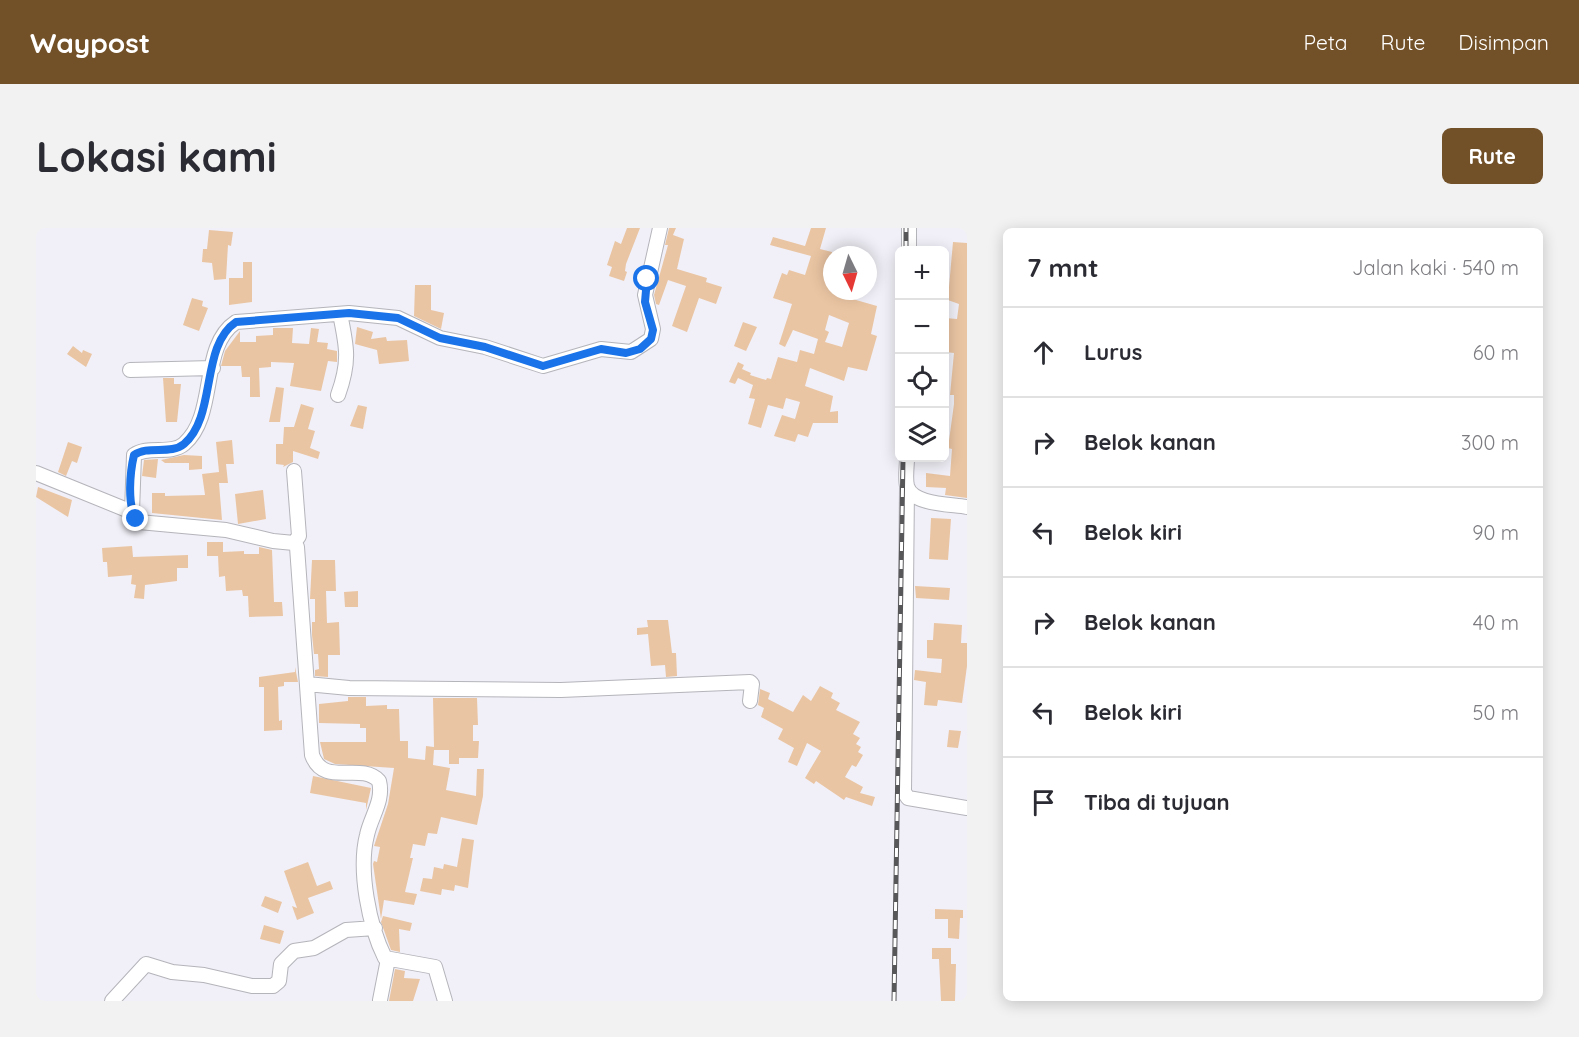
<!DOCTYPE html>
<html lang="id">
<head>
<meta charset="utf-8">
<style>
	:root { --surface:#fff; --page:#f2f2f3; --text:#2b2b33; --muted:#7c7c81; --line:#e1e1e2; --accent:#725028 }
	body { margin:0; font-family:Quicksand,sans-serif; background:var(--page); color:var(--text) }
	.controls { position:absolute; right:18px; top:18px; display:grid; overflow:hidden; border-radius:9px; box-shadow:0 3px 15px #0003 }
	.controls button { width:54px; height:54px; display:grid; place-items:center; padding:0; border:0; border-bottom:2px solid var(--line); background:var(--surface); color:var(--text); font:30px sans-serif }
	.compass { position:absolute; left:787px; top:18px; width:54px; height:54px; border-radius:50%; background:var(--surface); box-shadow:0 3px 15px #0003; rotate:175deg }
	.stop { position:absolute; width:18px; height:18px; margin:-14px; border:4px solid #1a73e8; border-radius:50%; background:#fff }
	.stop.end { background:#1a73e8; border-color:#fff; box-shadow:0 2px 6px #0008 }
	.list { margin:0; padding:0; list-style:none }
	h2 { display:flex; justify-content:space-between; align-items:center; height:78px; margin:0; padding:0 24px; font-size:26px }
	h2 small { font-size:20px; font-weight:400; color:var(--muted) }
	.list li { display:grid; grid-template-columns:39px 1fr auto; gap:18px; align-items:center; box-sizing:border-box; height:90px; padding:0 24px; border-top:2px solid var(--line) }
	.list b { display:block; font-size:22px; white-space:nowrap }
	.list em { font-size:20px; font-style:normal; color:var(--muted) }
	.icon { flex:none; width:33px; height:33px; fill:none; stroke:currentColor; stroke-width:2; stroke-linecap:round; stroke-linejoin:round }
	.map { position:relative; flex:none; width:931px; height:773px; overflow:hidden; border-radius:9px }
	header { display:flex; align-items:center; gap:36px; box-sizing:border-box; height:84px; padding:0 30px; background:var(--accent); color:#fff }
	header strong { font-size:28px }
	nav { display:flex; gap:33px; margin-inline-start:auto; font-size:21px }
	.intro { display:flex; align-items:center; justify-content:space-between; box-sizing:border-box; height:144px; padding:0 36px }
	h1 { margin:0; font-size:42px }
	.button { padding:15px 27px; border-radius:9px; background:var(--accent); color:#fff; font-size:21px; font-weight:700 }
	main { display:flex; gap:36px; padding:0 36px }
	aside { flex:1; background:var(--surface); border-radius:9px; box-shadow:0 3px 15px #0003 }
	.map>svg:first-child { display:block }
</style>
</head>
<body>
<header>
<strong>Waypost</strong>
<nav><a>Peta</a><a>Rute</a><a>Disimpan</a></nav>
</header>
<div class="intro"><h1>Lokasi kami</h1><a class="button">Rute</a></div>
<main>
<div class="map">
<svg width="931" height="773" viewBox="0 0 931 773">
	<rect width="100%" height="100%" fill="#f1f0f8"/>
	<path fill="#eac5a3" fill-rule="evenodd" d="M 591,0 L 604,0 L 590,36 L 589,43 L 591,44 L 588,53 L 573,48 L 576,39 L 571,37 L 579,13 L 585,16 Z
		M 633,0 L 640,0 L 637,7 L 648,11 L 641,41 L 671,50 L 670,54 L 686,59 L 680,76 L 663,70 L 651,104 L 636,98 L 650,58 L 632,52 L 623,77 L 620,76 L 618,67 L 632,17 L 629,17 Z
		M 775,0 L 790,0 L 784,21 L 796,24 L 796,63 L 807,63 L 806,68 L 841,78 L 835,106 L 841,108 L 831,143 L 812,139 L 808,153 L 774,140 L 769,158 L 797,168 L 794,184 L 802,183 L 802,195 L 777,195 L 772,209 L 762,206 L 759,214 L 738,208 L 746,187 L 759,191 L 764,174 L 750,170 L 747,181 L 732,177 L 725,200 L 712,196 L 719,171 L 713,170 L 717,157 L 702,150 L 699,156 L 693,154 L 702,134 L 708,137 L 706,141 L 715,145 L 714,147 L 730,152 L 731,150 L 735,151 L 742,129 L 761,134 L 764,122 L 778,126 L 782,111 L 757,102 L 749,119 L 743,116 L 756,76 L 737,70 L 746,45 L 751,47 L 753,42 L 769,47 L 775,28 L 734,17 L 737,9 L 769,18 ZM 793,87 L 813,95 L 806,119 L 789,114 L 793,104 L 789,102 Z
		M 173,2 L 197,4 L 195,18 L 192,17 L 190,51 L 178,52 L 176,35 L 166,34 L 167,21 L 171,21 Z
		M 917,14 L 931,15 L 931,270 L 909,267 L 910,260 L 890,259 L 890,245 L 914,248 L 916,221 L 912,220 L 918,176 L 918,167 L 914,167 L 918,125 L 909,124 L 909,90 L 921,91 L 923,76 L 909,71 L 909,57 L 913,59 Z
		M 207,34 L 216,34 L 216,74 L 193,77 L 193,50 L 207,50 Z
		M 379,57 L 395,57 L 395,82 L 408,85 L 405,101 L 378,88 Z
		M 156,70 L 167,73 L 166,78 L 172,80 L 163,103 L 147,97 Z
		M 707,94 L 721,99 L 710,123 L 698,118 Z
		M 321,99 L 337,104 L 335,111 L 350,109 L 351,113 L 371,112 L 373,133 L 343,136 L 341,122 L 319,116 Z
		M 237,100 L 257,100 L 256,115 L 273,116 L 275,100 L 283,101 L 281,114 L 292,115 L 291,121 L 301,123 L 301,134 L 292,133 L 285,163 L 254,158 L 258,135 L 235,134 L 235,139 L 223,140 L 224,169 L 214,169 L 214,149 L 206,149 L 205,138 L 185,138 L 189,123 L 204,103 L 204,114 L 220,114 L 220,108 L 237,107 Z
		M 37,118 L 46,125 L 47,122 L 56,126 L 50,139 L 31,126 Z
		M 127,150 L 138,150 L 138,156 L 145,156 L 141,194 L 130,194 Z
		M 240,159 L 248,160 L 244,194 L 233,194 Z
		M 265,176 L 278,180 L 272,201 L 279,203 L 274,220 L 284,224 L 282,231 L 257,223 L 257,234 L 247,239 L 248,237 L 240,236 L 240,216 L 247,216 L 248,199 L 258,199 Z
		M 322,177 L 331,179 L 327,201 L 314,198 Z
		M 196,212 L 198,236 L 190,236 L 192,255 L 183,255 L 186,292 L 116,285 L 116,265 L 129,265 L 129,268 L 169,267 L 166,246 L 183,244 L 180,214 Z
		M 32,214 L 46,219 L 41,235 L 36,233 L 30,248 L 22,244 Z
		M 148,227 L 166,228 L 166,241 L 153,242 L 153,235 L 129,235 L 125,232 Z
		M 122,231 L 120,250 L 106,248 L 108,232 Z
		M 2,259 L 36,272 L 32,289 L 0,269 Z
		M 227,262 L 230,291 L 202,296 L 199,266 Z
		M 895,290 L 915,291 L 912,332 L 893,331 Z
		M 171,314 L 187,314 L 187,324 L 208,323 L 208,326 L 223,326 L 223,319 L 236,322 L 238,374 L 246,374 L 247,388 L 213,389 L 212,368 L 207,368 L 206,362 L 190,363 L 189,348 L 183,349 L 182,328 L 171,328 Z
		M 96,318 L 97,329 L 152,327 L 152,340 L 141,340 L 141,353 L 109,357 L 108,371 L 98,370 L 100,357 L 95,356 L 96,347 L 72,349 L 71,334 L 67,334 L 66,320 Z
		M 276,332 L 299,332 L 300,363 L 290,363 L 291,395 L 303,394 L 304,427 L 292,427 L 292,449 L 279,448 L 279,442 L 283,441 L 282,426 L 278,426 L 276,407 L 276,394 L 279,394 L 279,371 L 274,371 Z
		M 879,358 L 914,360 L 913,372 L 880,370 Z
		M 322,363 L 322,379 L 309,379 L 308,364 Z
		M 611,392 L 632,392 L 636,425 L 640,425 L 641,448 L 630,449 L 629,437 L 615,438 L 612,406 L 601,407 L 601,400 L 612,399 Z
		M 898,395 L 926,397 L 925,415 L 931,415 L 931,438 L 926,475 L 902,472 L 901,478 L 888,477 L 890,454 L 878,452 L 879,442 L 905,445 L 906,431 L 891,430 L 891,412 L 897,412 Z
		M 259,439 L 262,454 L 248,454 L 248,458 L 242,459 L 243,493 L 246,492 L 246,502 L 228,503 L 228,459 L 223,459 L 223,449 L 259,444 Z
		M 784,458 L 797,465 L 795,470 L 804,475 L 800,482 L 824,494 L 817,506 L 824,510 L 820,516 L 825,519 L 822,524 L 827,527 L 820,539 L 816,537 L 809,549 L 827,559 L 824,565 L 839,569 L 836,578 L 810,569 L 808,572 L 780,553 L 778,556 L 769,550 L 785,523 L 771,515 L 761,538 L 752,534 L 758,520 L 742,511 L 747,501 L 725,489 L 728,480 L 722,477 L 724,461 L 734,465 L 732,471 L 757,484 L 767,467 L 775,473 Z
		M 312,469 L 330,469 L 330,478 L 351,477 L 351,481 L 363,481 L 364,513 L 372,513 L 372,530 L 389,532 L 390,518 L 398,519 L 397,470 L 441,470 L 442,497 L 437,497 L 437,513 L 443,513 L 442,530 L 423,530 L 423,536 L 413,536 L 413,522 L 398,522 L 397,537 L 414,540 L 410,562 L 440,568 L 441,541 L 448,541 L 447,568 L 441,597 L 405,589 L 401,606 L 392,605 L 389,618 L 377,616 L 374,630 L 377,630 L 369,664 L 381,666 L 378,677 L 348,672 L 345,691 L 337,636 L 338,633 L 341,634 L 344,619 L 338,618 L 352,576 L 358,540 L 299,536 L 288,531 L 284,514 L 330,514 L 330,500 L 324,500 L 324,496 L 283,495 L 283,476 L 312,473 Z
		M 913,502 L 925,503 L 922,520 L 911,519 Z
		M 277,548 L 335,560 L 330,582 L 330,575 L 274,565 Z
		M 426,610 L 438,612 L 432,660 L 419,657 L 418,663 L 406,661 L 405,667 L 384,663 L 387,650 L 396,651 L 398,639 L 407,641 L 408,636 L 421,639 Z
		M 272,634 L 281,658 L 294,653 L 297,661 L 272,670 L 278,685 L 261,692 L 256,678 L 261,680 L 248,643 Z
		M 229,668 L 246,674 L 242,685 L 225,678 Z
		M 899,681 L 927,682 L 927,690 L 924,690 L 923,711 L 912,710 L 912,691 L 899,691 Z
		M 347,688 L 376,695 L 374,703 L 363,701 L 364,724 L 355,722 L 345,694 Z
		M 228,697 L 248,703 L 244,716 L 224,711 Z
		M 896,720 L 915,720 L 915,736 L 920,736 L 919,773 L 905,773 L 903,731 L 896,731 Z
		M 359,741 L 369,743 L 368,750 L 384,751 L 377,773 L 353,773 Z"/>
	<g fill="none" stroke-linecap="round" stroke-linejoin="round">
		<defs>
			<path id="minor" d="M 873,0 L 873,22
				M 94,142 L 177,140
				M 302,167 C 314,134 311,119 304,86
				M 871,230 C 871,238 869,250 871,258 C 876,277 915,276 931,279
				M 0,245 L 96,284
				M 871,259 L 868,564 L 872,570 L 931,580
				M 258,315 L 263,308 L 258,243
				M 271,456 L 313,460 L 525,462 L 714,454 L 716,456 L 714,473
				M 344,772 L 352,731
				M 76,773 L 110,736 L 136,744 L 168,747 L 216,758 L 237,758 L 243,753 L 245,736 L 258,723 L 278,720 L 310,702 L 339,700
				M 409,773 L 399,739 L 349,730 C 333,698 322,642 331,607 C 335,588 348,573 343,553 C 324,533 288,560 276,527 L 261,319 L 258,315 L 237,313 L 190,302 L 103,294 L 96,284 L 98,227 C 112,217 135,227 148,216 C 182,187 163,118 200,94 L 313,85 L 362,90 L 404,110 L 449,119 L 507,138 L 565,121 L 595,124 L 615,111 L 617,101 L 609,67 L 624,0"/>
		</defs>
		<use href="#minor" stroke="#b4b4bb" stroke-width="16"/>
		<use href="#minor" stroke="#fff" stroke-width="14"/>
		<defs>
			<path id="rail" d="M 870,22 L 870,0
				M 858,773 L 867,230"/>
		</defs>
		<use href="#rail" stroke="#57575a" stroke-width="5"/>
		<use href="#rail" stroke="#fff" stroke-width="3" stroke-dasharray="9" stroke-linecap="butt"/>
	</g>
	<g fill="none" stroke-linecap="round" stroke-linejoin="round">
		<path stroke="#1a73e8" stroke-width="8" d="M 100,291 C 91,276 94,244 98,227 C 112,217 135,227 148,216 C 181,188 164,118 200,94 L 313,85 L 362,90 L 404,110 L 449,119 L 507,138 L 565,121 L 590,125 L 604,121 L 615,111 L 617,102 L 609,74 L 611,51"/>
	</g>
</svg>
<div class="controls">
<button>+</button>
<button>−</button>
<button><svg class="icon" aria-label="locate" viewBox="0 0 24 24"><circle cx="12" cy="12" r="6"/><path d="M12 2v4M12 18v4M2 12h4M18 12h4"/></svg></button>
<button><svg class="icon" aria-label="layers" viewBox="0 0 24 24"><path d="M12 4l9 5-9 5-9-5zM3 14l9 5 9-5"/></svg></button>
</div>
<svg class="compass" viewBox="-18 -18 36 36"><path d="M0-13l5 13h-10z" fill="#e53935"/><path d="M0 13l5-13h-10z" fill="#7c7c81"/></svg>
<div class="stop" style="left:611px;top:51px"></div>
<div class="stop end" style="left:100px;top:291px"></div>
</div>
<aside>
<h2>7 mnt<small>Jalan kaki · 540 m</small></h2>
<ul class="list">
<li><svg class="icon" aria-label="ahead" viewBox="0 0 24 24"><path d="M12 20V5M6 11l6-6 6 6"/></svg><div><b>Lurus</b></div><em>60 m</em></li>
<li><svg class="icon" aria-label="right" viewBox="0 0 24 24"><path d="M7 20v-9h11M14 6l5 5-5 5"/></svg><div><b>Belok kanan</b></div><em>300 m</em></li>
<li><svg class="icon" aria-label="left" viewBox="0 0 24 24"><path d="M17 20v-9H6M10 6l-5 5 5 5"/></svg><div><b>Belok kiri</b></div><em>90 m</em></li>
<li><svg class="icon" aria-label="right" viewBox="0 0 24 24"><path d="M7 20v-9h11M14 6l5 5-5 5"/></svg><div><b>Belok kanan</b></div><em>40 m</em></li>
<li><svg class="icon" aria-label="left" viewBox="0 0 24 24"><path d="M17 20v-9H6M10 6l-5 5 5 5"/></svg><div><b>Belok kiri</b></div><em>50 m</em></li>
<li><svg class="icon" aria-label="arrive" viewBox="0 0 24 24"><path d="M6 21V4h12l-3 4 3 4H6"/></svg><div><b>Tiba di tujuan</b></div></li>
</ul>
</aside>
</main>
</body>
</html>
